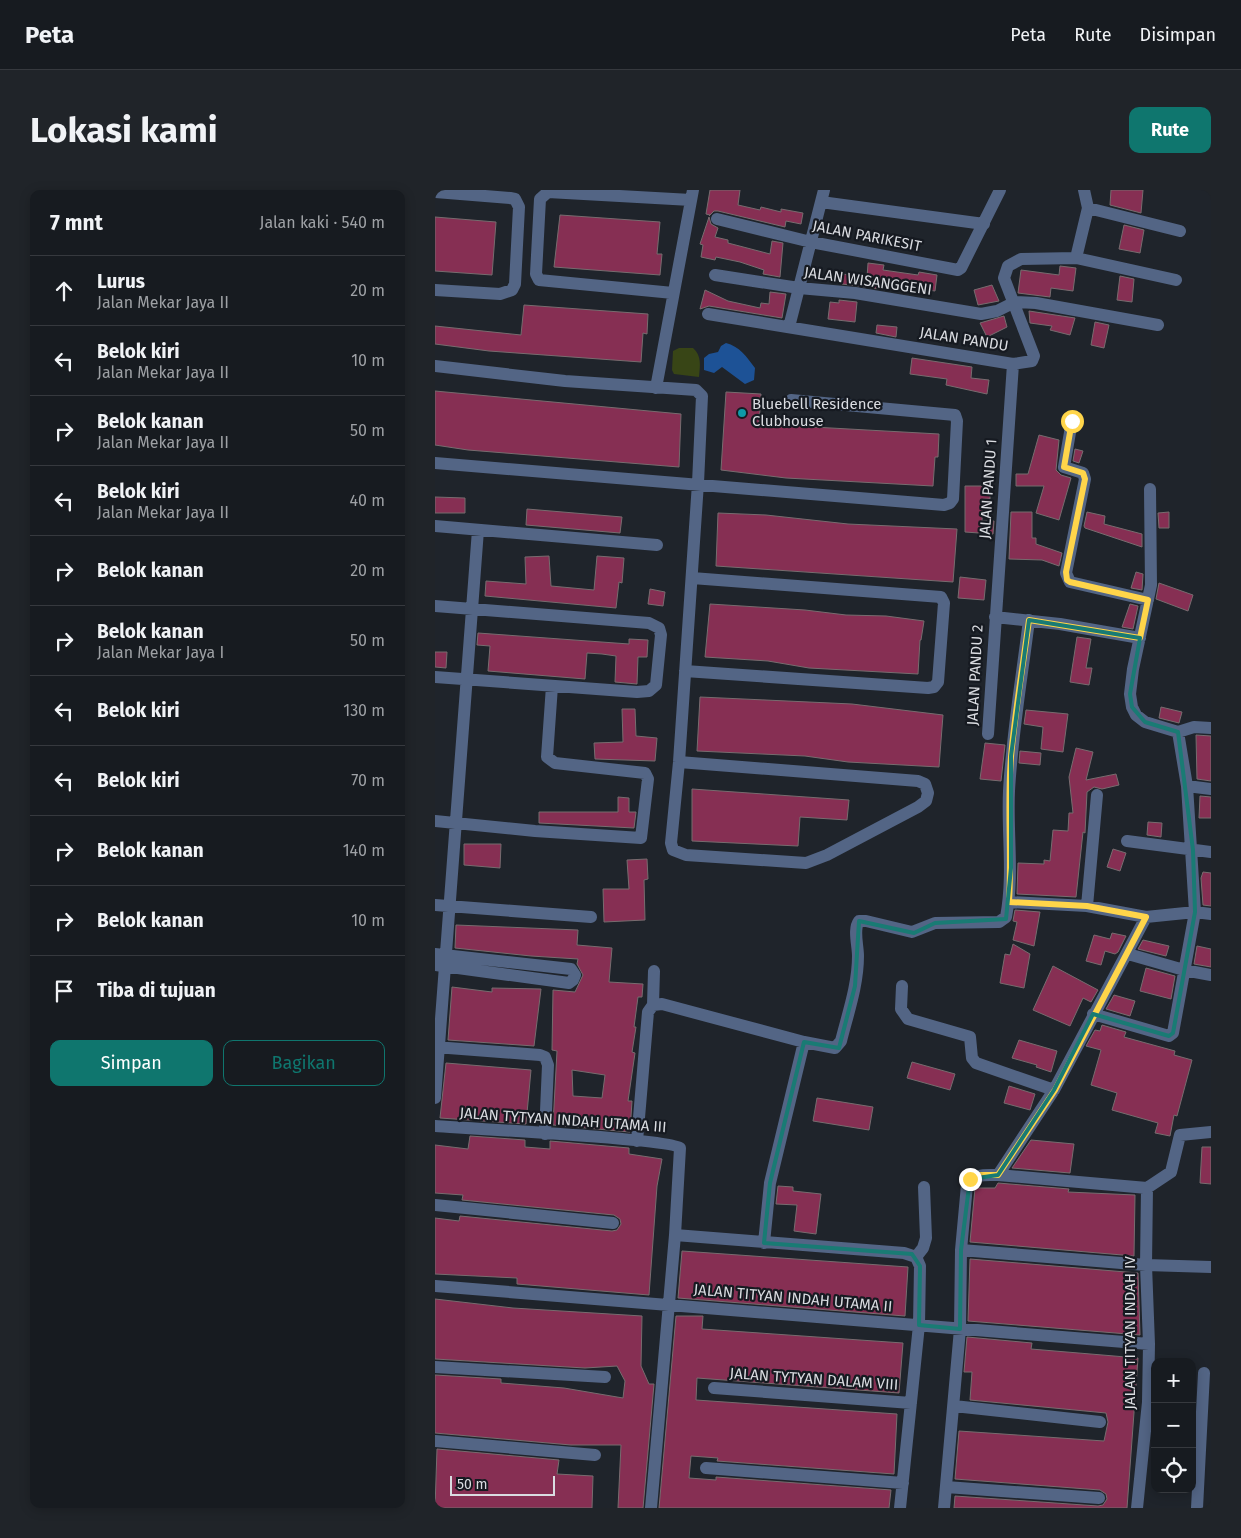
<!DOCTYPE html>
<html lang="id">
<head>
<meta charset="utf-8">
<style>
	:root { --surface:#171b20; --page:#202429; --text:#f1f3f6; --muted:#9ea1a5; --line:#36393e; --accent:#0f766e }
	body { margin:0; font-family:"Fira Sans",sans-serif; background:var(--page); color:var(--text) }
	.controls { position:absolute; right:15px; bottom:15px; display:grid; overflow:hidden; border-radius:10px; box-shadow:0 2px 12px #0003 }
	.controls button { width:45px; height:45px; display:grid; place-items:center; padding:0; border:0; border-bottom:1px solid var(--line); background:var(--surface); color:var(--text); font:25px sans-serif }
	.scale { position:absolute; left:15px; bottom:12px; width:105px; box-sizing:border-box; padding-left:5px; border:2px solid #dadce1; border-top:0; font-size:14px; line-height:18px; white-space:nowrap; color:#dadce1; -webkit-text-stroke:4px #161a21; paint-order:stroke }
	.stop { position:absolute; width:15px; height:15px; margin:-11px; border:4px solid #ffd54a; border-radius:50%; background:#fff }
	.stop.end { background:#ffd54a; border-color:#fff; box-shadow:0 1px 5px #0008 }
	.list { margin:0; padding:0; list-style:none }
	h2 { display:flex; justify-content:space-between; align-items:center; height:65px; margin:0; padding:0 20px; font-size:21px }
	h2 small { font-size:16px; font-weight:400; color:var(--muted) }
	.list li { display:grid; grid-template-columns:32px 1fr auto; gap:15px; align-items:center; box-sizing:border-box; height:70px; padding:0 20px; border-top:1px solid var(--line) }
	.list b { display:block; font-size:19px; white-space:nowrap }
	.list p { margin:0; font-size:16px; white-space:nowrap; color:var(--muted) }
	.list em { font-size:16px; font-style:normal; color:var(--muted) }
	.actions { display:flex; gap:10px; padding:15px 20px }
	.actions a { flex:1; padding:11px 0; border:1px solid var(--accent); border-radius:10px; text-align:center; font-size:18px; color:var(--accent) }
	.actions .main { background:var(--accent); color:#fff }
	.icon { flex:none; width:28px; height:28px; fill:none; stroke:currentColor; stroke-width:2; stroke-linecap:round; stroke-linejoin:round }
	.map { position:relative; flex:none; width:776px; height:1318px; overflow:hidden; border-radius:10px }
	header { display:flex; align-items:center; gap:30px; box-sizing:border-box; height:70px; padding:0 25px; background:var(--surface); border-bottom:1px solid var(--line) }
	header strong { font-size:24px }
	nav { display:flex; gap:28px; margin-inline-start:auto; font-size:18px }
	.intro { display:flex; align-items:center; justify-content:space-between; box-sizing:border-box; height:120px; padding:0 30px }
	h1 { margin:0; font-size:35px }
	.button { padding:12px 22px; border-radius:10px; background:var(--accent); color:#fff; font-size:18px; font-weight:700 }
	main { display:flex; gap:30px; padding:0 30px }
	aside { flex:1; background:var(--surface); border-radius:10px; box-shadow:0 2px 12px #0003 }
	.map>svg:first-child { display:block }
</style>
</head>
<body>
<header>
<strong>Peta</strong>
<nav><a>Peta</a><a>Rute</a><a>Disimpan</a></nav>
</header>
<div class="intro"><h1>Lokasi kami</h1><a class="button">Rute</a></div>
<main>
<aside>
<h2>7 mnt<small>Jalan kaki · 540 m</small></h2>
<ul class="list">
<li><svg class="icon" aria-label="ahead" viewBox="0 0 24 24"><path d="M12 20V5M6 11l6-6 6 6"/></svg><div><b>Lurus</b><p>Jalan Mekar Jaya II</p></div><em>20 m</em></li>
<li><svg class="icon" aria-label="left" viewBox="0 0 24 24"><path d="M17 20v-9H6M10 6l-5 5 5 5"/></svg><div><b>Belok kiri</b><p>Jalan Mekar Jaya II</p></div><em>10 m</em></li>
<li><svg class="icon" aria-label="right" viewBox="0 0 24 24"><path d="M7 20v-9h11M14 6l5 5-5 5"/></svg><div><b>Belok kanan</b><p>Jalan Mekar Jaya II</p></div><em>50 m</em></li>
<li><svg class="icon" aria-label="left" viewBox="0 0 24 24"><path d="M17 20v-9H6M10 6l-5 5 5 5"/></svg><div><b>Belok kiri</b><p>Jalan Mekar Jaya II</p></div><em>40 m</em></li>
<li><svg class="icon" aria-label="right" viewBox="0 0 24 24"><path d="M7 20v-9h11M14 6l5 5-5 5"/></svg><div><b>Belok kanan</b></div><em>20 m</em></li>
<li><svg class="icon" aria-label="right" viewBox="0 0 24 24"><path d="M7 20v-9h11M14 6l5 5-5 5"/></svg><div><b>Belok kanan</b><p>Jalan Mekar Jaya I</p></div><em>50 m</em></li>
<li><svg class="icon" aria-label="left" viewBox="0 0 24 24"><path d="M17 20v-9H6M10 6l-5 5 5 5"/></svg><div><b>Belok kiri</b></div><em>130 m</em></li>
<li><svg class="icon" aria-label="left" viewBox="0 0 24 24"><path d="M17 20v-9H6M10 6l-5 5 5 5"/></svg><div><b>Belok kiri</b></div><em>70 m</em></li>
<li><svg class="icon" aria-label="right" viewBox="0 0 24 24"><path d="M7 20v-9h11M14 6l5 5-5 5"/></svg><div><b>Belok kanan</b></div><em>140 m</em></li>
<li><svg class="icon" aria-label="right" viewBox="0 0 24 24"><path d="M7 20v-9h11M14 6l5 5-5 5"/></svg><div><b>Belok kanan</b></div><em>10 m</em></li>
<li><svg class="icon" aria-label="arrive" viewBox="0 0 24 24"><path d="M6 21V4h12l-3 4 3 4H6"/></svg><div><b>Tiba di tujuan</b></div></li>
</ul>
<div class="actions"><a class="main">Simpan</a><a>Bagikan</a></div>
</aside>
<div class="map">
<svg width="776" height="1318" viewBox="0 0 776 1318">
	<rect width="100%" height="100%" fill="#1f242b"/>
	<path fill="#384516" d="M 244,158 L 258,158 C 267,166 265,176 264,187 L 239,184 L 237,180 L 238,161 Z"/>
	<path fill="#1d5296" d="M 291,153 C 304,156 312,167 320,178 L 319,190 L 310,194 L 287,177 L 279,183 L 269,180 L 269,168 L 274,164 L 283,162 L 286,156 Z"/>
	<path fill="#862f53" stroke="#776c6f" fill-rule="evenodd" d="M 275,0 L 305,0 L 303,15 L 325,20 L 326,17 L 346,22 L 346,19 L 368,23 L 366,34 L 351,31 L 350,37 L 283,21 L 279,21 L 274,26 L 275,25 L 271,24 Z
		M 676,0 L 708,0 L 706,23 L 675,15 Z
		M 125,25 L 225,32 L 222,64 L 227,64 L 225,85 L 119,77 Z
		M 0,27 L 61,32 L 57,85 L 0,81 Z
		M 274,27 L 276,34 L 283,38 L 280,47 L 293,50 L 293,53 L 335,64 L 337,51 L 348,53 L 345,87 L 328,84 L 329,80 L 305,72 L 281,67 L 280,70 L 266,67 L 268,55 L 265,54 Z
		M 689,35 L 709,40 L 705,63 L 684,59 Z
		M 433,73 L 449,75 L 448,80 L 483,85 L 484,82 L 502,85 L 500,101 L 446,94 L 446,99 L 407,94 L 408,84 L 432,88 Z
		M 625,76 L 641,78 L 638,101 L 616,98 L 615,107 L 583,103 L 586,80 L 624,85 Z
		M 685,86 L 699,89 L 697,112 L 682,110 Z
		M 557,95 L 564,111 L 543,115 L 539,100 Z
		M 270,100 L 293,111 L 325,118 L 326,113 L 334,114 L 335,102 L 351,104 L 347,128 L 274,116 L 265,119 Z
		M 404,110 L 422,112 L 420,132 L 393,129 L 395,112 L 404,113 Z
		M 89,115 L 213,124 L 212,144 L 208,143 L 206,172 L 54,161 L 0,154 L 0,136 L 86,145 Z
		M 594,121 L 640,128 L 635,145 L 615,140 L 617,136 L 595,133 Z
		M 569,126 L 572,137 L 552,147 L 545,133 Z
		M 660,132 L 674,135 L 669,158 L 656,155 Z
		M 442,135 L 462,137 L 461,147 L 441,143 Z
		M 477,168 L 537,177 L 536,188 L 554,190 L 552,204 L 511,195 L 512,189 L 475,184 Z
		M 0,201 L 246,224 L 244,277 L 33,260 L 0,255 Z
		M 291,202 L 326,204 L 324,234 L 504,244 L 503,267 L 500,267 L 498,296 L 351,288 L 286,280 Z
		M 604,245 L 624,250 L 621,280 L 626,285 L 636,288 L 624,330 L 601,323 L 609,296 L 581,296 L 581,284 L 593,284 Z
		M 640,259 L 648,261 L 644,273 L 638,271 Z
		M 530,296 L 555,296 L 555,309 L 548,309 L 547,331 L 559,331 L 558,344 L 530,342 Z
		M 0,307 L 30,308 L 30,323 L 0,323 Z
		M 92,319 L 187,327 L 185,343 L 91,335 Z
		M 576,322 L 597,322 L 597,348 L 601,348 L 601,354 L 627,363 L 624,376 L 607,370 L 574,369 Z
		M 652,322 L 670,326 L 669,334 L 707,344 L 707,357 L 650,338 L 649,336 Z
		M 734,322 L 734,338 L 724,338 L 723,323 Z
		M 283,323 L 331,325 L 413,334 L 522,339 L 518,392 L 281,376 Z
		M 114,366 L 116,396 L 159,400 L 162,366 L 189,368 L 187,393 L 184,392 L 181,418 L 50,406 L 51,391 L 91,394 L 90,367 Z
		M 701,382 L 708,384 L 707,400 L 696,398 Z
		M 525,387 L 551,390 L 549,410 L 523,408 Z
		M 724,393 L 758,405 L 753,421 L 721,409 Z
		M 215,399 L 230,402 L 228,416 L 213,414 Z
		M 275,414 L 370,420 L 411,425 L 451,426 L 489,431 L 486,450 L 485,450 L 483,484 L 374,478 L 333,471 L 270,467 Z
		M 695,414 L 703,416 L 698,439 L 687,437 Z
		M 43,443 L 194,454 L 194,449 L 213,450 L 212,467 L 203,467 L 202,494 L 180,492 L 181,466 L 167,464 L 152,463 L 150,489 L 53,481 L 55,456 L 42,455 Z
		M 642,447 L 656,449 L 651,478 L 657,478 L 654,495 L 635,492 Z
		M 0,462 L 12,462 L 11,478 L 0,477 Z
		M 265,507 L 417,514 L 508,525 L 504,577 L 413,572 L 370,566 L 262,561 Z
		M 726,517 L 747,522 L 744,533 L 724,528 Z
		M 187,519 L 200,519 L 201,546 L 222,548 L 220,571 L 160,569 L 159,553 L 188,552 Z
		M 591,520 L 633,524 L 628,562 L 606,559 L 608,537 L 589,534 Z
		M 761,545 L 776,546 L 776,591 L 762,589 Z
		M 550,553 L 570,555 L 566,591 L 545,589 Z
		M 641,558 L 658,562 L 651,590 L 681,584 L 684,595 L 667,599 L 659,597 L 652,602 L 650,643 L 648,642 L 641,707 L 582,704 L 583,673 L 609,674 L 609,670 L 615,671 L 618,640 L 633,641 L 634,623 L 638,623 L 634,587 Z
		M 585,561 L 606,563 L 605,575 L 584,573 Z
		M 257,599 L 414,610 L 412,630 L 365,627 L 363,656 L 257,651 Z
		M 765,606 L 776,607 L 776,628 L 764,628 Z
		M 183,607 L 194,608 L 194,622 L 201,622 L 199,638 L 104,633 L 104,622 L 183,622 Z
		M 713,632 L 727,633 L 726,647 L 712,645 Z
		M 29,654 L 66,654 L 65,678 L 29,675 Z
		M 678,659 L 691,663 L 685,681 L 672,677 Z
		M 212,669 L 213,689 L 209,690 L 210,730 L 169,732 L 168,699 L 194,699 L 192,670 Z
		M 768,682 L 776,683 L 776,716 L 768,715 L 766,688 Z
		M 580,720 L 605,722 L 599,756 L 578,750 L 582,732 L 578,731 Z
		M 21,735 L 143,740 L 142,755 L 177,758 L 174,792 L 208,794 L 207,807 L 203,807 L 199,837 L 201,837 L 197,862 L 200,863 L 193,911 L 197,911 L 195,942 L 118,935 L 122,861 L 117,860 L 118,800 L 140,802 L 148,785 L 142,774 L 143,769 L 96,766 L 20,758 ZM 137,880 L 170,885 L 167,908 L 138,906 Z
		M 677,743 L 691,746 L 683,762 L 680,764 L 670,761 L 666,775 L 651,771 L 659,745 L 675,749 Z
		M 708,750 L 734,756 L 731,766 L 703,759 Z
		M 578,754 L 595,764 L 589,798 L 565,793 L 570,764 L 575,765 Z
		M 762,756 L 776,759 L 776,777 L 759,774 Z
		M 618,776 L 663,800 L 656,812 L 648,808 L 635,836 L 598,820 Z
		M 711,778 L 740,786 L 736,809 L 705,801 Z
		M 17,797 L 57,802 L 57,798 L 106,799 L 99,856 L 13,850 Z
		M 679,805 L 700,811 L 695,826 L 671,819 Z
		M 667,835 L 691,842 L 689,847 L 740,861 L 739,865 L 757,870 L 742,926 L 739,925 L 735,946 L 720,943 L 723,933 L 677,920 L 682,903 L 656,895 L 666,860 L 651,856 L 660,840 L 665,841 Z
		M 584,850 L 622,861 L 616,882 L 601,877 L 602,875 L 577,868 Z
		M 477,872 L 520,884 L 515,900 L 472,888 Z
		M 11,873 L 96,880 L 91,934 L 5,928 Z
		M 574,896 L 600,904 L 595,920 L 569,913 Z
		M 382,908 L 438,917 L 434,940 L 378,931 Z
		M 35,946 L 90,950 L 90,957 L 115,959 L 115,951 L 194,958 L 194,964 L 227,969 L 222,996 L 214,1105 L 82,1094 L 82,1088 L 0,1084 L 0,1028 L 24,1031 L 25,1026 L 177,1041 L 182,1040 L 186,1034 L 185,1029 L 179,1025 L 27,1010 L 28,1005 L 0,1003 L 0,955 L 33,959 Z
		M 596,950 L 639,954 L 635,983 L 577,978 Z
		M 767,957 L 776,957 L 776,994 L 765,993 Z
		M 563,993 L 634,999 L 633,1002 L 700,1005 L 699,1066 L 535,1052 L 540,998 L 560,998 Z
		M 343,996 L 358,997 L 358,1001 L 386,1004 L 381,1044 L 359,1041 L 362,1015 L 341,1014 Z
		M 247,1061 L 473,1077 L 470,1126 L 243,1108 Z
		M 535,1069 L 703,1083 L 705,1145 L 533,1131 Z
		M 0,1109 L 78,1118 L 207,1126 L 206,1176 L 214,1194 L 219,1194 L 208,1318 L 183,1318 L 186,1255 L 136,1255 L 0,1243 L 0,1185 L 66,1189 L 66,1193 L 129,1198 L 188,1208 L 190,1191 L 182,1176 L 150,1178 L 0,1169 Z
		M 241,1126 L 268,1126 L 267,1139 L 468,1153 L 464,1203 L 262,1188 L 261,1210 L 462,1224 L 459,1284 L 282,1271 L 283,1268 L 256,1266 L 254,1288 L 281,1290 L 281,1287 L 456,1300 L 454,1318 L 224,1318 Z
		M 532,1147 L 597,1153 L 596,1159 L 703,1168 L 692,1318 L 519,1318 L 520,1306 L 663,1316 L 668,1315 L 672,1309 L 671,1304 L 665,1300 L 520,1289 L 524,1241 L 669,1251 L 673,1232 L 671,1223 L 535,1210 L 537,1182 L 529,1182 Z
		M 2,1259 L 124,1270 L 122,1284 L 158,1286 L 157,1318 L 0,1318 Z"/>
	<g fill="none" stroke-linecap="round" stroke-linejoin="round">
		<path stroke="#536585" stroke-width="12" d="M 0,2 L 75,8 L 80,9 L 84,17 L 80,94 L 77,100 L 65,104 L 0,100
			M 386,12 L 549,34
			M 653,18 L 745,41
			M 282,29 L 376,52 L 523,80 L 526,78 L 565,0
			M 641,68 L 653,18 L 649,0
			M 280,85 L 364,98 L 420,103 L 546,124 L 562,121 L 580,112 L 601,113 L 723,135
			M 238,103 L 104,90 L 101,84 L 105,9 L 113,2 L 256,10
			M 273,124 L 578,174 L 597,171 L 599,166 L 569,88 L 573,76 L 586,69 L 641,68 L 741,90
			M 354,137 L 389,0
			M 0,176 L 130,191 L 261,200 L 267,206 L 263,293 L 244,572 L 236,653 L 238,660 L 251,665 L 371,673 L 392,665 L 483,617 L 491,611 L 493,603 L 490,594 L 483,591 L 244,572
			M 221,198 L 258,0
			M 637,231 L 629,277 L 648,283 L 650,289 L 631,383 L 635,392 L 713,410
			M 0,273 L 509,315 L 515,313 L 518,309 L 522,231 L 520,225 L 356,210
			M 715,299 L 716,395 L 698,479 L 695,504 L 697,517 L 701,525 L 710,532 L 743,542 L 759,537 L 776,538
			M 0,336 L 222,355
			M 0,416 L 214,433 L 224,438 L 226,445 L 221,495 L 214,501 L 202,502 L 0,487
			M 560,427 L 625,434 L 705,448
			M 250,481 L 493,498 L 499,497 L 503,492 L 509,413 L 506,407 L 257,388
			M 553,544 L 578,174
			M 752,596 L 776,599
			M 0,631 L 100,641 L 206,648 L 213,589 L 210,583 L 120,573 L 112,567 L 117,496
			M 692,651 L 776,662
			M 574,712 L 652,716 L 711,727 L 760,722 L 776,724
			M 0,715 L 156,727
			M 652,716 L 662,605
			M 0,764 L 136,779 L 140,785 L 138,790 L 134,793 L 0,775
			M 693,764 L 749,780 L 776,785
			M 467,796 L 466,819 L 473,829 L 532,846 L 535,847 L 537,868 L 541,873 L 619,900
			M 218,815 L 219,781
			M 658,824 L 734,846 L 738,843 L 760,722 L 752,596 L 743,542
			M 0,857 L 105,865 L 110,867 L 113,875 L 110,944
			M 0,908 L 43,340
			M 0,936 C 29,938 236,949 245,958 L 240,1045 L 216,1318
			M 202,951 L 213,822 L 218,815 L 227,814 L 369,852 L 400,858 L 406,851 C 413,823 423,795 423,766 C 423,755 418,739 424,731 L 431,731 L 477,742 L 500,733 L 564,732 L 571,727 C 579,685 572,643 574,601 C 577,544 587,487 594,430
			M 563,985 L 619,900 L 711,727
			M 0,1015 L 178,1033
			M 240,1045 L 469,1063 L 481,1067 L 485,1076 L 484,1135 L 465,1318
			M 329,1053 L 335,993 L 369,852
			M 526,1060 L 711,1075 L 776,1077
			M 481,1067 L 488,1058 L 491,1048 L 489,997
			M 0,1096 L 714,1154
			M 0,1177 L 170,1187
			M 279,1198 L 476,1213
			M 519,1216 L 665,1232
			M 0,1251 L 160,1265
			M 271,1278 L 468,1293
			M 511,1297 L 664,1308
			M 509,1318 L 525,1139 L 526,1060 L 532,995 C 539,983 551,985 563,985 L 712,998 L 736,982 L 745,945 L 776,942
			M 702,1318 L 713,1212 L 714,1154 L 711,1075 L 712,998
			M 762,1318 L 769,1183"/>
	</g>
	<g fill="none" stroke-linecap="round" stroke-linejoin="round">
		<path stroke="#ffd54a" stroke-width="6" d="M 535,989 L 544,985 L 563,985 L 620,900 L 711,727 L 652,716 L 574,712 C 577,664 572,616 576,567 C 580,521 588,476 594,430 L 705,448 L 713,410 L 635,392 L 632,390 L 631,382 L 650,289 L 648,283 L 629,277 L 637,231"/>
	</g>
	<path fill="none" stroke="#197b74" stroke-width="4" stroke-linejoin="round" d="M 594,430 L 705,448 L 695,504 L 697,517 L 710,532 L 743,542 L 758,660 L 760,722 L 738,843 L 734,846 L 658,824 L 619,900 L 563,985 L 535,989 L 526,1060 L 525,1139 L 484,1135 L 485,1076 L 477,1064 L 329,1053 L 335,993 L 369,852 L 404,858 L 420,796 L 424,731 L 479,743 L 500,733 L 571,729 L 576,678 L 576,566 Z"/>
	<circle fill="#0f9aa8" stroke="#161a21" stroke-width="2" cx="307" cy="223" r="5"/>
	<g text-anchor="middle" stroke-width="4.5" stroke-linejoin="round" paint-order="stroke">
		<g font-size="15" fill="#dadce1" stroke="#161a21">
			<text transform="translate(432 46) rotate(11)" y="5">JALAN PARIKESIT</text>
			<text transform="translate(433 91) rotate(8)" y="5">JALAN WISANGGENI</text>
			<text transform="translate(529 149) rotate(9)" y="5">JALAN PANDU</text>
			<text transform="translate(553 299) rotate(-86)" y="5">JALAN PANDU 1</text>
			<text transform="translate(540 485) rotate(-87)" y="5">JALAN PANDU 2</text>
			<text transform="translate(128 930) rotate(4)" y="5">JALAN TYTYAN INDAH UTAMA III</text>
			<text transform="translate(358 1108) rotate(5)" y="5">JALAN TITYAN INDAH UTAMA II</text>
			<text transform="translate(695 1143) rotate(-90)" y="5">JALAN TITYAN INDAH IV</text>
			<text transform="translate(379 1189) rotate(4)" y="5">JALAN TYTYAN DALAM VIII</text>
		</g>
		<g font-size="15" fill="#dadce1" stroke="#161a21" text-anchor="start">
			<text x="317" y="219">Bluebell Residence<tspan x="317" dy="17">Clubhouse</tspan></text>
		</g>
	</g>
</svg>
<div class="controls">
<button>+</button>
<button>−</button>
<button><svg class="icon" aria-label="locate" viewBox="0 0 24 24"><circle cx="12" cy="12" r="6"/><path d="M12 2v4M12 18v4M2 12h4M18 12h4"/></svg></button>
</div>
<div class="scale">50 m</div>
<div class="stop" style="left:637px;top:231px"></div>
<div class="stop end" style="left:535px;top:989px"></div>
</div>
</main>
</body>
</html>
